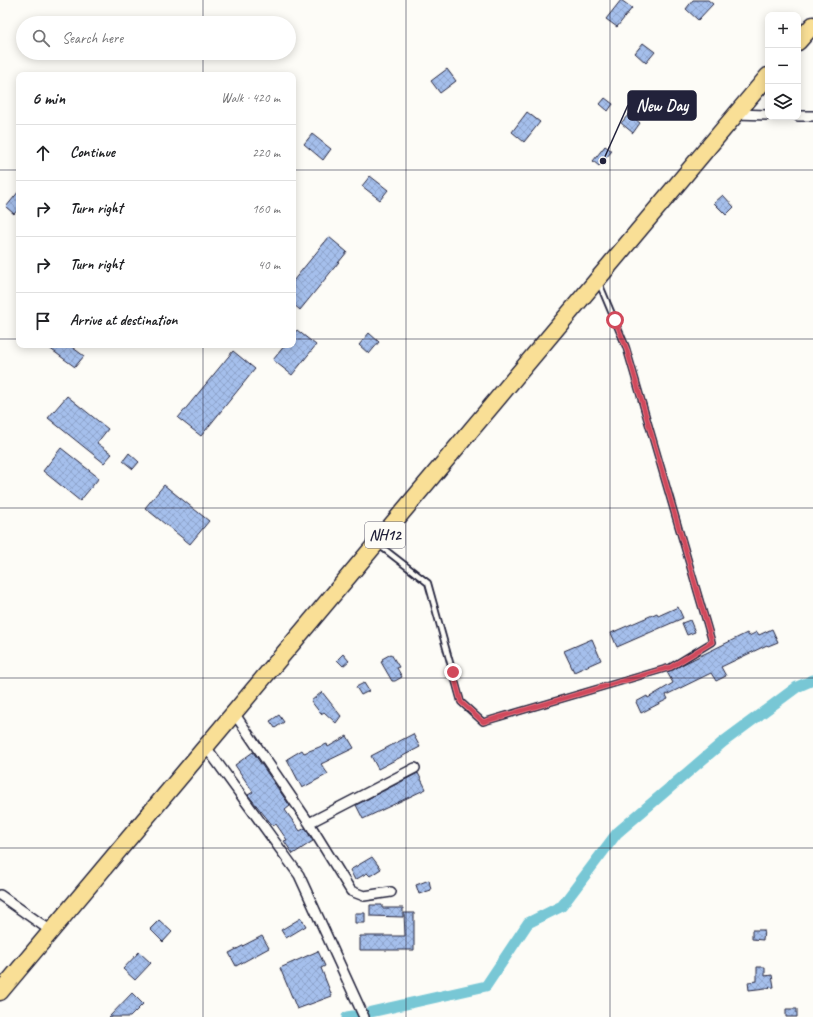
<!DOCTYPE html>
<html lang="en">
<head>
<meta charset="utf-8">
<style>
	:root { --surface:#fff; --page:#f6f6f6; --text:#202124; --muted:#757577; --line:#e0e0e0 }
	body { margin:0; font-family:Caveat,sans-serif; background:var(--page); color:var(--text) }
	.controls { position:absolute; right:12px; top:12px; display:grid; overflow:hidden; border-radius:8px; box-shadow:0 2px 10px #0003 }
	.controls button { width:36px; height:36px; display:grid; place-items:center; padding:0; border:0; border-bottom:1px solid var(--line); background:var(--surface); color:var(--text); font:20px sans-serif }
	.stop { position:absolute; width:12px; height:12px; margin:-9px; border:3px solid #d1495b; border-radius:50%; background:#fff }
	.stop.end { background:#d1495b; border-color:#fff; box-shadow:0 1px 4px #0008 }
	.list { margin:0; padding:0; list-style:none }
	h2 { display:flex; justify-content:space-between; align-items:center; height:52px; margin:0; padding:0 16px; font-size:17px }
	h2 small { font-size:13px; font-weight:400; color:var(--muted) }
	.list li { display:grid; grid-template-columns:26px 1fr auto; gap:12px; align-items:center; box-sizing:border-box; height:56px; padding:0 16px; border-top:1px solid var(--line) }
	.list b { display:block; font-size:15px; white-space:nowrap }
	.list em { font-size:13px; font-style:normal; color:var(--muted) }
	.icon { flex:none; width:22px; height:22px; fill:none; stroke:currentColor; stroke-width:2; stroke-linecap:round; stroke-linejoin:round }
	.map { position:relative; flex:none; width:813px; height:1017px; overflow:hidden }
	.search { position:absolute; background:var(--surface); box-shadow:0 2px 10px #0003; left:16px; top:16px; width:280px; height:44px; display:flex; align-items:center; gap:10px; box-sizing:border-box; padding:0 14px; border-radius:22px; color:var(--muted); font-size:15px }
	.panel { position:absolute; background:var(--surface); box-shadow:0 2px 10px #0003; left:16px; top:72px; width:280px; height:276px; border-radius:8px }
	.map>svg:first-child { display:block }
</style>
</head>
<body>
<div class="map">
<svg width="813" height="1017" viewBox="0 0 813 1017">
	<defs>
		<pattern id="building-cross-hatch" width="8" height="8" patternUnits="userSpaceOnUse"><rect width="8" height="8" fill="#a5bfec"/><path d="M0 0l8 8M0 8l8-8" fill="none" stroke="#8ea4cb"/></pattern>
	</defs>
	<rect width="100%" height="100%" fill="#fdfcf7"/>
	<filter id="ink" filterUnits="userSpaceOnUse"><feTurbulence type="fractalNoise" baseFrequency=".025" numOctaves="2"/><feDisplacementMap in="SourceGraphic" scale="8" xChannelSelector="R" yChannelSelector="G"/><feConvolveMatrix kernelMatrix="1 2 1 2 8 2 1 2 1" color-interpolation-filters="sRGB"/></filter>
	<g filter="url(#ink)">
		<g fill="none" stroke-linecap="round" stroke-linejoin="round">
			<path stroke="#78c7d5" stroke-width="11" d="M 371,1012 L 486,986 L 528,923 L 562,906 L 617,833 L 723,742 L 797,687 L 813,680
				M 347,1017 L 353,1016"/>
		</g>
		<path fill="url(#building-cross-hatch)" stroke="#22223b" d="M 621,0 L 632,8 L 617,27 L 606,19 Z
			M 693,0 L 708,0 L 713,4 L 698,20 L 686,9 Z
			M 643,43 L 655,52 L 646,63 L 635,53 Z
			M 447,69 L 456,81 L 440,93 L 431,81 Z
			M 605,98 L 613,104 L 608,111 L 600,104 Z
			M 527,112 L 540,122 L 524,142 L 512,132 Z
			M 629,114 L 640,123 L 633,133 L 621,123 Z
			M 312,134 L 331,149 L 323,160 L 304,144 Z
			M 605,146 L 612,151 L 599,166 L 593,161 Z
			M 370,176 L 388,190 L 380,200 L 362,186 Z
			M 19,191 L 19,208 L 14,214 L 6,207 Z
			M 723,195 L 734,207 L 726,215 L 714,203 Z
			M 329,237 L 347,252 L 300,310 L 293,304 L 293,281 Z
			M 297,330 L 316,345 L 292,375 L 273,360 L 285,345 L 293,345 L 293,335 Z
			M 369,333 L 379,342 L 369,354 L 359,345 Z
			M 45,345 L 69,345 L 84,356 L 75,367 Z
			M 233,351 L 255,369 L 201,436 L 178,418 Z
			M 67,396 L 108,429 L 97,443 L 112,454 L 104,463 L 48,418 Z
			M 61,448 L 99,478 L 80,501 L 43,471 Z
			M 129,453 L 139,462 L 133,469 L 123,461 Z
			M 164,485 L 209,521 L 190,544 L 145,508 Z
			M 678,607 L 683,618 L 617,647 L 611,633 L 657,613 L 658,616 Z
			M 690,620 L 695,632 L 687,635 L 682,623 Z
			M 772,629 L 778,642 L 768,646 L 767,645 L 721,667 L 726,676 L 716,681 L 711,673 L 666,695 L 668,699 L 641,713 L 636,702 L 647,696 L 648,698 L 673,683 L 667,672 L 747,633 L 749,636 L 757,632 L 759,635 Z
			M 592,639 L 601,660 L 574,672 L 564,651 Z
			M 343,654 L 349,661 L 343,666 L 337,660 Z
			M 391,654 L 399,667 L 397,668 L 402,677 L 395,681 L 392,681 L 381,662 L 383,661 L 382,659 Z
			M 364,683 L 369,691 L 361,695 L 356,687 Z
			M 322,692 L 341,716 L 336,723 L 324,712 L 321,714 L 311,701 Z
			M 279,715 L 284,722 L 275,728 L 270,721 Z
			M 413,734 L 420,747 L 378,769 L 371,756 Z
			M 347,736 L 354,748 L 321,764 L 328,774 L 302,788 L 287,759 L 302,750 L 304,753 L 327,744 L 328,747 Z
			M 253,752 L 290,806 L 285,810 L 300,831 L 305,828 L 313,841 L 293,854 L 284,841 L 287,840 L 276,824 L 273,826 L 248,795 L 253,792 L 235,765 Z
			M 418,773 L 426,789 L 363,819 L 356,805 Z
			M 372,857 L 381,869 L 370,876 L 367,873 L 355,880 L 350,870 Z
			M 429,880 L 431,890 L 419,894 L 416,885 Z
			M 370,905 L 382,905 L 382,908 L 403,908 L 403,917 L 370,916 Z
			M 355,913 L 365,913 L 365,923 L 355,923 Z
			M 404,913 L 414,913 L 414,950 L 360,950 L 360,936 L 405,936 Z
			M 301,918 L 306,926 L 286,938 L 281,930 Z
			M 159,920 L 172,932 L 163,942 L 150,929 Z
			M 752,930 L 764,930 L 763,940 L 752,939 Z
			M 262,936 L 269,948 L 236,966 L 229,953 Z
			M 318,951 L 325,966 L 321,968 L 332,996 L 297,1009 L 280,968 Z
			M 139,952 L 151,963 L 135,980 L 123,969 Z
			M 757,967 L 765,967 L 765,976 L 772,975 L 774,987 L 749,990 L 748,982 L 757,981 Z
			M 132,993 L 143,1004 L 130,1017 L 109,1017 Z
			M 786,1009 L 797,1009 L 797,1017 L 786,1017 Z"/>
		<g fill="none" stroke-linecap="round" stroke-linejoin="round">
			<defs>
				<path id="lane" d="M 379,545 L 428,583 L 461,702 L 483,722 L 671,667 L 712,642 L 626,347 L 599,283"/>
				<path id="street" d="M 735,114 L 768,115
					M 798,116 L 813,116
					M 234,713 L 309,823 L 351,891 L 364,896 L 391,892
					M 206,747 L 299,875 L 364,1017
					M 309,823 L 415,768
					M 0,895 L 51,931"/>
				<path id="highway" d="M 798,42 L 813,25
					M 0,992 L 768,76"/>
			</defs>
			<use href="#lane" stroke="#22223b" stroke-width="8"/>
			<use href="#street" stroke="#22223b" stroke-width="12"/>
			<use href="#highway" stroke="#22223b" stroke-width="19"/>
			<use href="#lane" stroke="#fdfcf7" stroke-width="4.5"/>
			<use href="#street" stroke="#fdfcf7" stroke-width="9"/>
			<use href="#highway" stroke="#f9df96" stroke-width="16"/>
		</g>
	</g>
	<g fill="none" stroke-linecap="round" stroke-linejoin="round" filter="url(#ink)">
		<path stroke="#d1495b" stroke-width="5" d="M 453,672 L 461,702 L 483,722 L 671,667 L 712,642 L 626,347 L 615,320"/>
	</g>
	<path fill="none" stroke="#22223b" stroke-width="1" stroke-opacity="0.55" d="M 203,0 L 203,23M 406,0 L 406,1017M 610,0 L 610,1017M 203,53 L 203,75M 0,170 L 19,170M 293,170 L 813,170M 0,339 L 19,339M 293,339 L 813,339M 203,345 L 203,1017M 0,508 L 813,508M 0,678 L 813,678M 0,848 L 813,848"/>
	<g text-anchor="middle" stroke-width="4" stroke-linejoin="round" paint-order="stroke">
		<rect fill="#fdfcf7" stroke="#646373" stroke-width="1" x="365" y="522" width="40" height="26" rx="3"/>
		<g font-size="15" font-weight="bold" fill="#22223b">
			<text x="385" y="540">NH12</text>
		</g>
	</g>
	<path fill="none" stroke="#22223b" stroke-width="1.5" d="M603 161L628 105"/>
	<circle fill="#22223b" stroke="#fdfcf7" stroke-width="1.5" cx="603" cy="161" r="4"/>
	<rect fill="#22223b" stroke="#22223b" stroke-width="1.5" x="628" y="91" width="68" height="29" rx="4"/>
	<g font-size="17" text-anchor="middle" font-weight="bold" fill="#fff">
		<text x="662" y="111">New Day</text>
	</g>
</svg>
<div class="controls">
<button>+</button>
<button>−</button>
<button><svg class="icon" aria-label="layers" viewBox="0 0 24 24"><path d="M12 4l9 5-9 5-9-5zM3 14l9 5 9-5"/></svg></button>
</div>
<div class="stop" style="left:615px;top:320px"></div>
<div class="stop end" style="left:453px;top:672px"></div>
<div class="search"><svg class="icon" aria-label="search" viewBox="0 0 24 24"><circle cx="10" cy="10" r="6"/><path d="M15 15l6 6"/></svg>Search here</div>
<section class="panel">
<h2>6 min<small>Walk · 420 m</small></h2>
<ul class="list">
<li><svg class="icon" aria-label="ahead" viewBox="0 0 24 24"><path d="M12 20V5M6 11l6-6 6 6"/></svg><div><b>Continue</b></div><em>220 m</em></li>
<li><svg class="icon" aria-label="right" viewBox="0 0 24 24"><path d="M7 20v-9h11M14 6l5 5-5 5"/></svg><div><b>Turn right</b></div><em>160 m</em></li>
<li><svg class="icon" aria-label="right" viewBox="0 0 24 24"><path d="M7 20v-9h11M14 6l5 5-5 5"/></svg><div><b>Turn right</b></div><em>40 m</em></li>
<li><svg class="icon" aria-label="arrive" viewBox="0 0 24 24"><path d="M6 21V4h12l-3 4 3 4H6"/></svg><div><b>Arrive at destination</b></div></li>
</ul>
</section>
</div>
</body>
</html>
